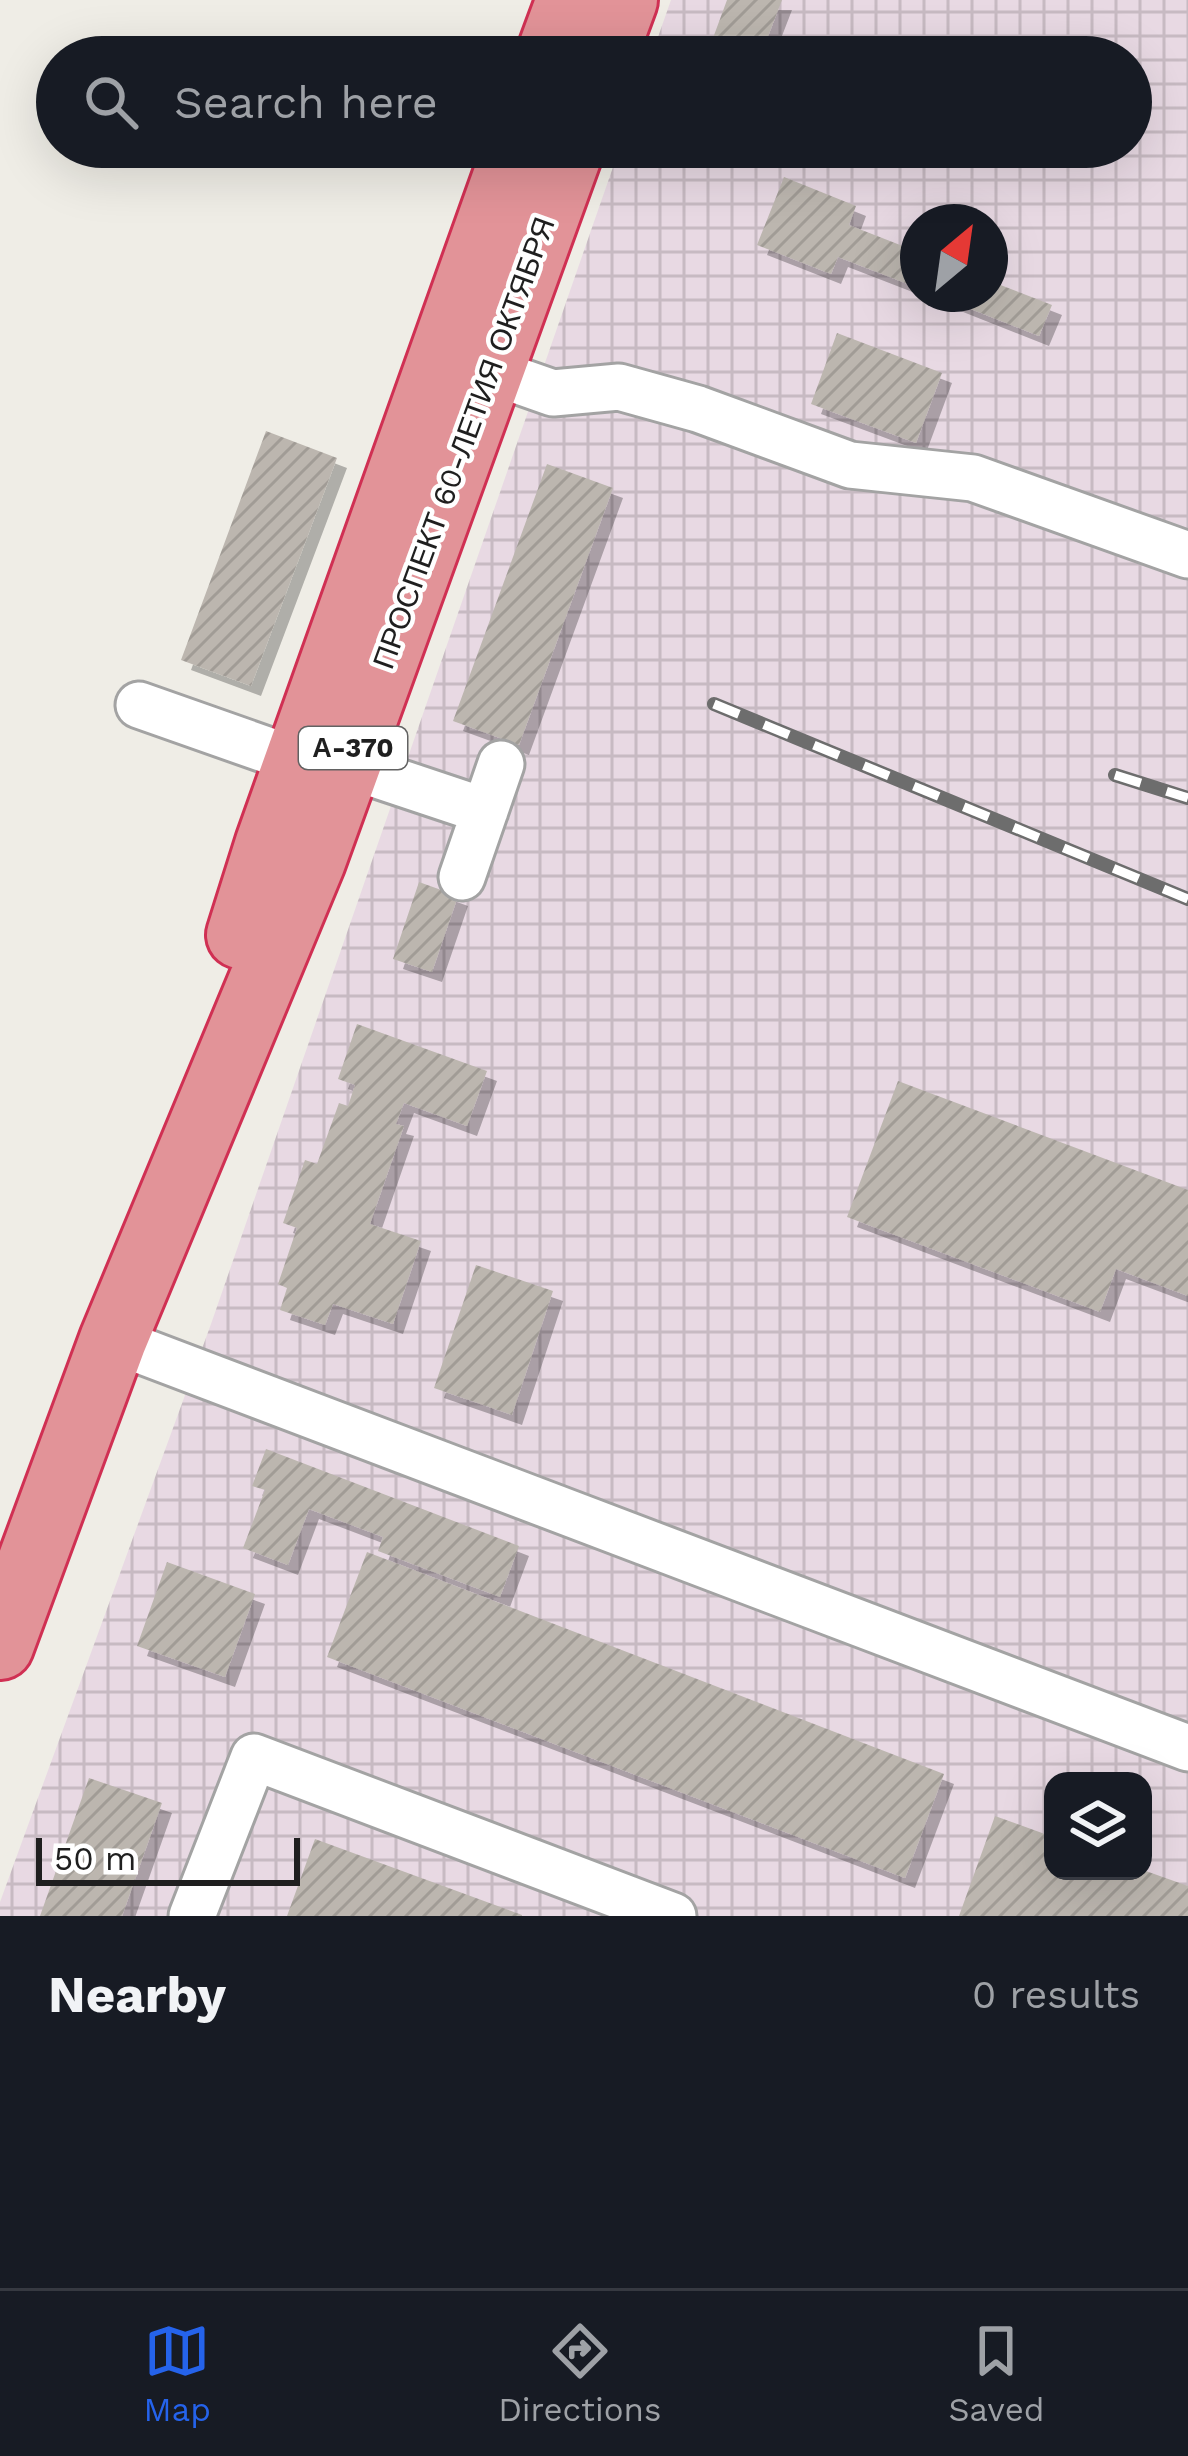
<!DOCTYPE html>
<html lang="en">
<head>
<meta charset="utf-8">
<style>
	:root { --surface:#171b24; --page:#20242c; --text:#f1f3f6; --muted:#9ea1a6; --line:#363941; --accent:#2563eb }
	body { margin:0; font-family:"Work Sans",sans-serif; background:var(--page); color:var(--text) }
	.controls { position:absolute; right:36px; bottom:36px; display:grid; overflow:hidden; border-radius:24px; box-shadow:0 12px 48px #0002 }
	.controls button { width:108px; height:108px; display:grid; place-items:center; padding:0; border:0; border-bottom:3px solid var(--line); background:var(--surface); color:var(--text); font:60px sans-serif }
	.compass { position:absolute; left:900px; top:204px; width:108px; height:108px; border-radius:50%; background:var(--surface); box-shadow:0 12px 48px #0002; rotate:29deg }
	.scale { position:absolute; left:36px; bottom:30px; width:264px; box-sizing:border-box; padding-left:12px; border:6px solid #1f1f1f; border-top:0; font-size:33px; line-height:42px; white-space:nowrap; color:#1f1f1f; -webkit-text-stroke:9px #fff; paint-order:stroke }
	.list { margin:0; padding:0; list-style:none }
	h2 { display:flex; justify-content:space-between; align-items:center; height:156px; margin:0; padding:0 48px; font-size:51px }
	h2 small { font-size:39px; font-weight:400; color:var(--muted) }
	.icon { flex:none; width:66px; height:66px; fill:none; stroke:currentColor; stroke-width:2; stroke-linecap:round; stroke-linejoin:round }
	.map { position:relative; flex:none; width:1188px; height:1916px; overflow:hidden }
	.search { position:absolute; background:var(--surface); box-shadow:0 12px 48px #0002; left:36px; right:36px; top:36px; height:132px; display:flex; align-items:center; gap:30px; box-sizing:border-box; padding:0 42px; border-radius:66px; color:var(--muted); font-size:45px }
	.sheet { height:372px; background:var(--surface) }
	nav { display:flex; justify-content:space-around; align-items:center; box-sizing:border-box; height:168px; border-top:3px solid var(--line); background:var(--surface); font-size:33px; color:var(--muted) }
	nav a { display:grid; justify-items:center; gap:6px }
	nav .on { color:var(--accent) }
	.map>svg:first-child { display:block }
</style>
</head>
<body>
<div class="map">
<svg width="1188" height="1916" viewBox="0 0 1188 1916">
	<defs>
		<pattern id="industrial-grid" width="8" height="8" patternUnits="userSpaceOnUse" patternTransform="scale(3)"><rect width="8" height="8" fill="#e8d9e3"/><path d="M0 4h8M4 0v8" fill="none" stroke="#c7bac2"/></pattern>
		<pattern id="building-hatch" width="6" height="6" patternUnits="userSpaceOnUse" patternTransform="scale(3)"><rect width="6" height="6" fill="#bcb6af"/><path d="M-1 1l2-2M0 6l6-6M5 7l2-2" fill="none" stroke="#a19c96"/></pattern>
		<filter id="shadow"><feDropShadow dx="10" dy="10" stdDeviation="0" flood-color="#0004"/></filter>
	</defs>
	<rect width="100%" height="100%" fill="#efede6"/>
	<path fill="url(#industrial-grid)" fill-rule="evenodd" d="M 671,0 L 1188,0 L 1188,1916 L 0,1916 L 0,1902 L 211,1324 L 620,147 L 1131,147 L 1131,57 L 651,57 ZM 918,222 L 990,222 L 990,294 L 918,294 ZM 1053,1781 L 1143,1781 L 1143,1871 L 1053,1871 Z"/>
	<path fill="url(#building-hatch)" filter="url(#shadow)" d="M 727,0 L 782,0 L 760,57 L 706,57 Z
		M 784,177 L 856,206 L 849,225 L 918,252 L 918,288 L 838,257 L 831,274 L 757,245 Z
		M 990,281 L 1052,305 L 1039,336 L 933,294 L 990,294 Z
		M 837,333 L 942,373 L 916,443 L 811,404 Z
		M 266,431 L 337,458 L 251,686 L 181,660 Z
		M 547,464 L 613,488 L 519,745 L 453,721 Z
		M 419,882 L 458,896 L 432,972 L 393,959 Z
		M 357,1024 L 487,1071 L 467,1126 L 404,1103 L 396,1124 L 404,1126 L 370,1224 L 421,1241 L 393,1324 L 333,1304 L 325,1325 L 280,1310 L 287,1288 L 278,1284 L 297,1228 L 283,1223 L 305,1160 L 317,1164 L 339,1103 L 348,1106 L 355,1085 L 338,1079 Z
		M 898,1081 L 1188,1190 L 1188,1296 L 1116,1269 L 1100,1312 L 847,1217 Z
		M 476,1265 L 553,1291 L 512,1415 L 434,1388 Z
		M 266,1449 L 519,1546 L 500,1597 L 378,1551 L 383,1537 L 309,1509 L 288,1565 L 243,1548 L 265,1490 L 252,1486 Z
		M 367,1552 L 944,1774 L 905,1878 L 327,1657 Z
		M 167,1562 L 255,1594 L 225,1677 L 137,1646 Z
		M 89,1778 L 162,1803 L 122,1916 L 40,1916 Z
		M 995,1816 L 1053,1837 L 1053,1871 L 1143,1870 L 1188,1886 L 1188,1916 L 959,1916 Z
		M 315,1839 L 522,1915 L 522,1916 L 287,1916 Z"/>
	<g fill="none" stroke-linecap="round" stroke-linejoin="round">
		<defs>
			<path id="minor" d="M 490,371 L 553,393 L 619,387 L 698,409 L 850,465 L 973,478 L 1188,555
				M 139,705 L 298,761
				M 347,765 L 485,811
				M 462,877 L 501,764
				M 113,1340 L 1188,1748
				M 192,1916 L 254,1757 L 673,1916"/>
			<path id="highway" d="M 549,57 L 570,0
				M 603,57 L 624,0
				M 240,935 L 269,843 L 517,147
				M 0,1646 L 113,1340 L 312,861 L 571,147"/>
		</defs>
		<use href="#minor" stroke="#a3a3a3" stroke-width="51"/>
		<use href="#highway" stroke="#d03053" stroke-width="72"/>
		<use href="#minor" stroke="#fff" stroke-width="45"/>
		<use href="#highway" stroke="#e29398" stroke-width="66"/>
		<defs>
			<path id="rail" d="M 714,704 L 1188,899
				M 1115,775 L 1188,798"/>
		</defs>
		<use href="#rail" stroke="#6d6d6d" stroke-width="14"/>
		<use href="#rail" stroke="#fff" stroke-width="9" stroke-dasharray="27" stroke-linecap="butt"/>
	</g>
	<g text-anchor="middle" stroke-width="9" stroke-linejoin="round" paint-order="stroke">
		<rect fill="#fff" stroke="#626262" stroke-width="3" x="299" y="727" width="108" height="42" rx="9"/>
		<g font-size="27" font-weight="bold" fill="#1f1f1f">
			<text x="353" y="757">А-370</text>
		</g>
		<g font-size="30" fill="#1f1f1f" stroke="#fff">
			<text transform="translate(464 443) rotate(-70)" y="10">ПРОСПЕКТ 60-ЛЕТИЯ ОКТЯБРЯ</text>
		</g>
	</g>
</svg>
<div class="controls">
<button><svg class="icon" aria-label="layers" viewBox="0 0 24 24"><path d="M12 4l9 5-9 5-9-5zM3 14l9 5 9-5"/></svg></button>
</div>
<svg class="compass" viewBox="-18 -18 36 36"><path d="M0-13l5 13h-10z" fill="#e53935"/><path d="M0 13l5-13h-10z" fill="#9ea1a6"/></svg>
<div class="scale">50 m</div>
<div class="search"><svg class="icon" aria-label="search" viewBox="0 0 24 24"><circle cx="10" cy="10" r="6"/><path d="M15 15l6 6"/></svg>Search here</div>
</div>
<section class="sheet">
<h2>Nearby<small>0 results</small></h2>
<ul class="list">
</ul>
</section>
<nav>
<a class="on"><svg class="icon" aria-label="map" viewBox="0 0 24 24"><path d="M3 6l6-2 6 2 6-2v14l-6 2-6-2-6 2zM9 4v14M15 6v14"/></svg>Map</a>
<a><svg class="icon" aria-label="directions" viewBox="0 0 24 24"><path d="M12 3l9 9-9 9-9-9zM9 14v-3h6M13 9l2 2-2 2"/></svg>Directions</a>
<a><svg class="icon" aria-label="saved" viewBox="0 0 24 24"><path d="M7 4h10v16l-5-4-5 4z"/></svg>Saved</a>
</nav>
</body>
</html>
